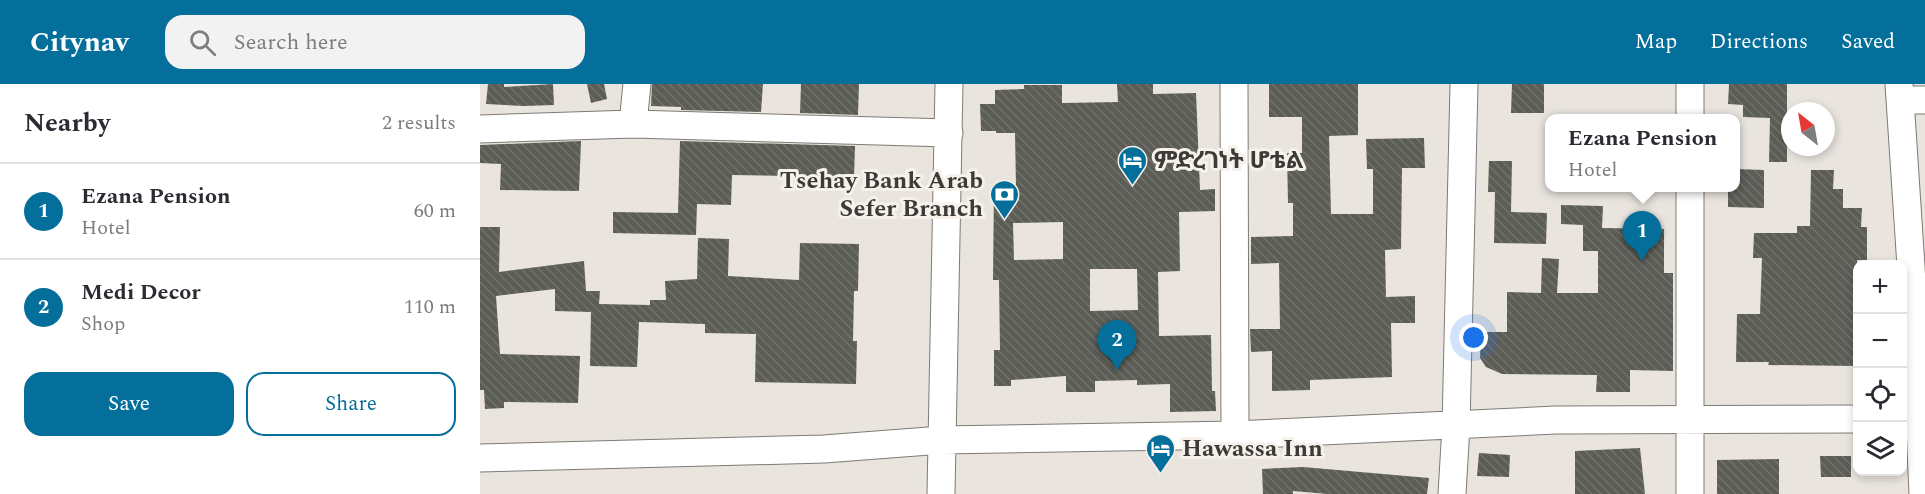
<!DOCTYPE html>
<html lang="en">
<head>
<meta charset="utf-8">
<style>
	:root { --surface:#fff; --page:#f2f2f3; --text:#2b2b33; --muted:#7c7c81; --line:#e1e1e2; --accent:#056f9b }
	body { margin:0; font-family:Spectral,"Noto Sans Ethiopic",serif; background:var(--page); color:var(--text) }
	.controls { position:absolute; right:18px; bottom:18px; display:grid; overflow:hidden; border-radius:12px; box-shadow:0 3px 9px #0003 }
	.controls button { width:54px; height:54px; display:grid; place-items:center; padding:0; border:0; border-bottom:2px solid var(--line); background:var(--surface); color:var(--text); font:30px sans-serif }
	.compass { position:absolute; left:1301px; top:18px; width:54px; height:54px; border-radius:50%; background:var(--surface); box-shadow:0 3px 9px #0003; rotate:329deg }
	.you { position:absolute; left:994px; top:254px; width:21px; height:21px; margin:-15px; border:4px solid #fff; border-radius:50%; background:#1a73e8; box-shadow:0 0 0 9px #1a73e833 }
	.badge { display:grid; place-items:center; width:39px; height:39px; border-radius:50%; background:var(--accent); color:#fff; font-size:20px; font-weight:700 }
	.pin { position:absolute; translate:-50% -50px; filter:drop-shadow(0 2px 3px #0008) }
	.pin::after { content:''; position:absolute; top:32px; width:21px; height:18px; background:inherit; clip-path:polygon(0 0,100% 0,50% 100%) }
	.popup { position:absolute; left:1065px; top:30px; width:195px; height:78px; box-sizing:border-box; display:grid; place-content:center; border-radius:12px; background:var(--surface); filter:drop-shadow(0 2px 4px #0005); font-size:20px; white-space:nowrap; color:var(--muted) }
	.popup b { font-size:22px; color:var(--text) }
	.popup::after { content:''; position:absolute; left:50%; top:100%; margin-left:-12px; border:12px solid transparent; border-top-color:var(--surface) }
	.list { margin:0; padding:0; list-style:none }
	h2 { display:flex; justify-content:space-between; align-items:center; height:78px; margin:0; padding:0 24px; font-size:26px }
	h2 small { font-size:20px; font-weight:400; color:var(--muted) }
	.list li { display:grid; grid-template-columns:39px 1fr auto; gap:18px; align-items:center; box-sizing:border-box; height:96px; padding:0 24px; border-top:2px solid var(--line) }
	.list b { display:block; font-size:22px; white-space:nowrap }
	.list p { margin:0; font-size:20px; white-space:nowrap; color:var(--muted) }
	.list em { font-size:20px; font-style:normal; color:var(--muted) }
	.actions { display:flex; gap:12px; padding:18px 24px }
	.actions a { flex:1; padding:14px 0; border:2px solid var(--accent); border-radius:18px; text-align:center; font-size:21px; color:var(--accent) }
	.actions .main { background:var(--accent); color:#fff }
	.icon { flex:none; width:33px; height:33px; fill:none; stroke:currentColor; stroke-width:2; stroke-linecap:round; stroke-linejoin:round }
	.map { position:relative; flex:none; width:1445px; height:410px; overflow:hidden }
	header { display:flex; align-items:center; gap:36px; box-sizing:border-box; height:84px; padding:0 30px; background:var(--accent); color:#fff }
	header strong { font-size:28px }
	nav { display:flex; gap:33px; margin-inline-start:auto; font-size:21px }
	.search { width:420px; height:54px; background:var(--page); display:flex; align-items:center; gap:15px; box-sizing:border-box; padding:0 21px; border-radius:18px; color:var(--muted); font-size:22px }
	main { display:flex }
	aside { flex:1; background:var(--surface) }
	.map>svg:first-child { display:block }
</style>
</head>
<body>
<header>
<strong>Citynav</strong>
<div class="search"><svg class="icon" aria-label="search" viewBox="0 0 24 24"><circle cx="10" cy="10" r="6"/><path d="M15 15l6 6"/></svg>Search here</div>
<nav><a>Map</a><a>Directions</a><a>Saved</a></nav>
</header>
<main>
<aside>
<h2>Nearby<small>2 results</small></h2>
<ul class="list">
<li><span class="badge">1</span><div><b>Ezana Pension</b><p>Hotel</p></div><em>60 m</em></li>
<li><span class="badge">2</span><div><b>Medi Decor</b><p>Shop</p></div><em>110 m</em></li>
</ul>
<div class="actions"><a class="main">Save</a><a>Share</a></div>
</aside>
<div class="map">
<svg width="1445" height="410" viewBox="0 0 1445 410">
	<defs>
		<pattern id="building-back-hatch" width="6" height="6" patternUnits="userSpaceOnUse" patternTransform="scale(1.5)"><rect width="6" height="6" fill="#5d5d57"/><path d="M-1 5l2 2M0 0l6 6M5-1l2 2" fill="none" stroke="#72726d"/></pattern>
	</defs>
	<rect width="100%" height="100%" fill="#e9e4de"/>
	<path fill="url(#building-back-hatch)" fill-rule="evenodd" d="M 8,0 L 24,0 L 24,3 L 73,0 L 74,21 L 44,22 L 6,20 Z
		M 107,0 L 124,0 L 127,15 L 111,19 Z
		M 172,0 L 283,0 L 281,28 L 201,26 L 201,23 L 171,22 Z
		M 321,0 L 379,0 L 378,31 L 320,29 Z
		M 637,0 L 673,0 L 673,10 L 716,9 L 720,106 L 735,105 L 735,127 L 699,128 L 700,187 L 678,188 L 679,252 L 731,251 L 732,307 L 735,307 L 736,327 L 690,328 L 690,300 L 657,301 L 657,296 L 615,297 L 615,308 L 586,308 L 586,292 L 531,296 L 531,302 L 514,302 L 514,266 L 520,266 L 519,196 L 513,196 L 514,103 L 536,103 L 535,49 L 516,49 L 516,47 L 501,47 L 500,20 L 515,20 L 515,6 L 544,5 L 544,1 L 582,1 L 582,19 L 638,18 ZM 583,138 L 583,175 L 534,176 L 533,139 ZM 610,185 L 657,185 L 658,226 L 610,227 Z
		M 789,0 L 878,0 L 878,51 L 849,52 L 851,130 L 893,130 L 893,85 L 887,85 L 886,55 L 944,54 L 945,84 L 922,84 L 921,165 L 905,166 L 906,213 L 935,212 L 935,239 L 911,239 L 912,293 L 830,296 L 830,306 L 792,307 L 792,267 L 771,268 L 770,245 L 800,245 L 799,179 L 771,180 L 771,153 L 813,152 L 813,119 L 808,119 L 807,69 L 822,69 L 822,33 L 789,33 Z
		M 1032,0 L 1064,0 L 1064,29 L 1031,29 Z
		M 1249,0 L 1307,0 L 1307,78 L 1289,78 L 1290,34 L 1263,33 L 1263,21 L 1248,20 Z
		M 101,57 L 99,107 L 20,106 L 21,80 L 0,79 L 0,61 Z
		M 200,57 L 375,62 L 374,93 L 252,91 L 251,121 L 217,120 L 216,151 L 133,149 L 133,128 L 198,129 Z
		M 1009,77 L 1032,77 L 1031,128 L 1067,129 L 1066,160 L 1014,159 L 1015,108 L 1008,108 Z
		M 1255,85 L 1284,86 L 1284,124 L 1248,123 L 1248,104 L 1255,104 Z
		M 1331,86 L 1354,86 L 1353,105 L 1363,105 L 1363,124 L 1382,124 L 1381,143 L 1387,143 L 1387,176 L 1377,176 L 1377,282 L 1288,281 L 1289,278 L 1256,278 L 1257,230 L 1280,230 L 1282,174 L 1273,174 L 1274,149 L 1317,149 L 1317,142 L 1330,142 Z
		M 1081,121 L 1123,122 L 1122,144 L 1184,145 L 1184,189 L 1193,189 L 1193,287 L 1150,286 L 1150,308 L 1116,308 L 1117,291 L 1022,290 L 1006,283 L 1000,274 L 1001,248 L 1027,248 L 1027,208 L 1061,209 L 1062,174 L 1079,175 L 1077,209 L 1118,209 L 1118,167 L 1103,167 L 1103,141 L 1081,140 Z
		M 0,143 L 20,143 L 19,188 L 104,177 L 106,207 L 120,207 L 119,220 L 170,221 L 170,216 L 186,216 L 185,197 L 217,195 L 218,154 L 249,155 L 248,192 L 319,196 L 320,159 L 379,160 L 378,207 L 374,207 L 373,257 L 377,257 L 376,300 L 275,298 L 276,250 L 225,249 L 225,240 L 159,238 L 157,283 L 110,282 L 111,228 L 75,227 L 75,205 L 16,212 L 20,270 L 100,272 L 98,319 L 24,318 L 24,324 L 5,325 L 4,306 L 0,306 Z
		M 1160,364 L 1165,410 L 1095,410 L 1095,367 Z
		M 999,369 L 1030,371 L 1029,393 L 997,392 Z
		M 1340,372 L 1371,372 L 1371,393 L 1341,393 Z
		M 1299,375 L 1299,410 L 1237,410 L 1237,376 Z
		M 823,383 L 949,394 L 947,410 L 847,410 L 813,407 L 813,410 L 783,410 L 782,385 Z"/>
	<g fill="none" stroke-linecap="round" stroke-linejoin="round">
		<defs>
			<path id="minor" d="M 754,0 L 755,351
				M 1419,0 L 1437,274 L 1443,410
				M 1420,16 L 1445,16
				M 1210,34 L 1210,0
				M 153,40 L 157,0
				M 0,45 L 153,40 L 469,49
				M 1210,104 L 1210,410
				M 0,374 L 344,365 L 462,356 L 755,351 L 1076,336 L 1378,335
				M 461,410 L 469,0
				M 972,410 L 976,342 L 984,0"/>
		</defs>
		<use href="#minor" stroke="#7e7a74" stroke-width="29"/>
		<use href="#minor" stroke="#fff" stroke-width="27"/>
	</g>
	<defs>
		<symbol id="hotel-pin" viewBox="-11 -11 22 30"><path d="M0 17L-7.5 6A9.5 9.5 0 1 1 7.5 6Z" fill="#056f9b" stroke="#f6f1eb"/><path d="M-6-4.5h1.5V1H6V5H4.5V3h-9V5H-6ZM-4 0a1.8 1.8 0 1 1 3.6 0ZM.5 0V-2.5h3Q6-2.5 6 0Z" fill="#fff"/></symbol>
		<symbol id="bank-pin" viewBox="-11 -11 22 30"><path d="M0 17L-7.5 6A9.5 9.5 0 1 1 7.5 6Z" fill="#056f9b" stroke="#f6f1eb"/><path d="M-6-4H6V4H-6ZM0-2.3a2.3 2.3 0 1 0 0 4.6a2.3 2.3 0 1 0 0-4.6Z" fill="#fff"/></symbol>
	</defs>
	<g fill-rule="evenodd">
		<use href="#hotel-pin" x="636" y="60" width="33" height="45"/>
		<use href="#bank-pin" x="508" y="94" width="33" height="45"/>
		<use href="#hotel-pin" x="664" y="348" width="33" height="45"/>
	</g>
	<g text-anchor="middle" stroke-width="6" stroke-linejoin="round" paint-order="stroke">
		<g font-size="24" font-weight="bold" fill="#3d3b38" stroke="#f6f1eb" text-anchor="start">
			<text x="674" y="84">ምድረገነት ሆቴል</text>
			<text x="503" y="104" text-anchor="end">Tsehay Bank Arab<tspan x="503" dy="28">Sefer Branch</tspan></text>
			<text x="702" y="372">Hawassa Inn</text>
		</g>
	</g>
</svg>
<div class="controls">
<button>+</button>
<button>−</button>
<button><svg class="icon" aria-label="locate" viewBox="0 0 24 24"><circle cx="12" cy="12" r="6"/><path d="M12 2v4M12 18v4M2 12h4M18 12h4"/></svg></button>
<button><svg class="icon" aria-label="layers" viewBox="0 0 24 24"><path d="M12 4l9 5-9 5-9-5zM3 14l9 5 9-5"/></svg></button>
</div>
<svg class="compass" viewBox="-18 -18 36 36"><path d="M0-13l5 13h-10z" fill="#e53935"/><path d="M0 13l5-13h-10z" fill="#7c7c81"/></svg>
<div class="you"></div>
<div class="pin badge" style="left:1162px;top:177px">1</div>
<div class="popup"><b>Ezana Pension</b>Hotel</div>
<div class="pin badge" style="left:637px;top:286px">2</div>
</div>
</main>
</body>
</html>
